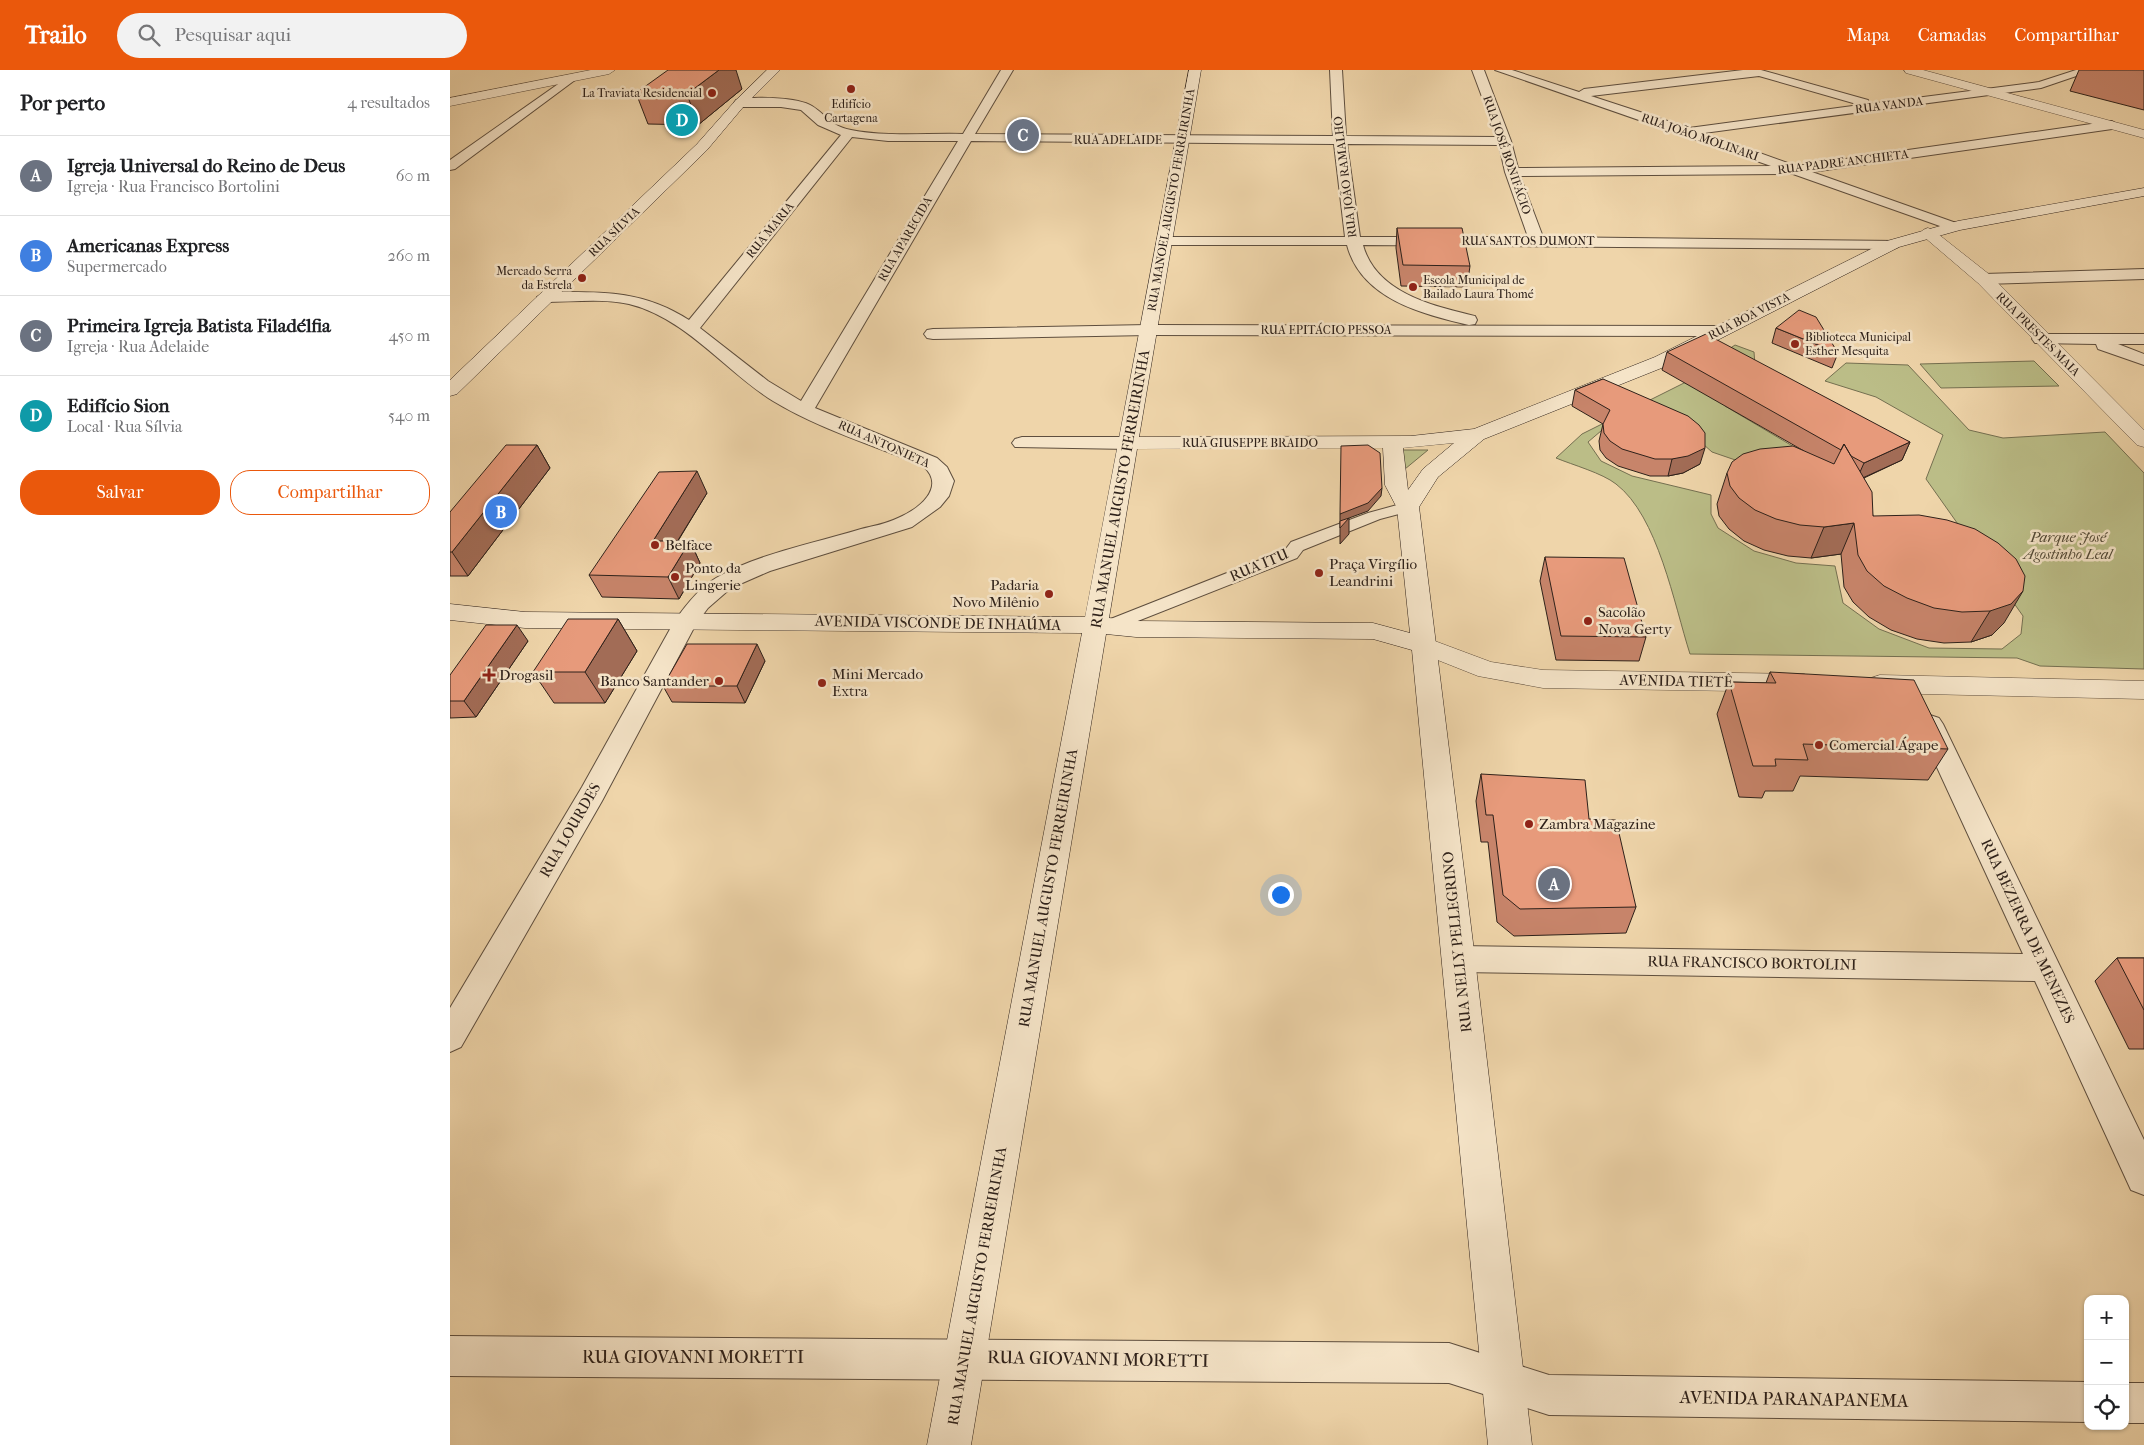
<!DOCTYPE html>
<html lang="pt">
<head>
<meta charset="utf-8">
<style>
	:root { --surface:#fff; --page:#f2f2f2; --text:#202124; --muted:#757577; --line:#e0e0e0; --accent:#ea580c }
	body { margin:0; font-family:"IM FELL French Canon",serif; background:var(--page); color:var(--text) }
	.controls { position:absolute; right:15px; bottom:15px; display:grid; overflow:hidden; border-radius:10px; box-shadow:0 1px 4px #0004 }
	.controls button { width:45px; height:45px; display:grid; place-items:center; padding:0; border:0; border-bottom:1px solid var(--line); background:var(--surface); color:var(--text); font:25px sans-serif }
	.you { position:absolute; left:830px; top:824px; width:18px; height:18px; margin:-12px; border:4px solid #fff; border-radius:50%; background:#1a73e8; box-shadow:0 0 0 8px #1a73e833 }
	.badge { display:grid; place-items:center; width:32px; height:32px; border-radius:50%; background:var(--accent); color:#fff; font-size:16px; font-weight:700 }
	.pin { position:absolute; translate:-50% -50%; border:2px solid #fff; box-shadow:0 1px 5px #0006 }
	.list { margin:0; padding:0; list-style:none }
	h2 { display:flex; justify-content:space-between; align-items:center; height:65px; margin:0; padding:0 20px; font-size:21px }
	h2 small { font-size:16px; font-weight:400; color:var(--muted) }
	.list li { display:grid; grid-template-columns:32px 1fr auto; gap:15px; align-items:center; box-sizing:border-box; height:80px; padding:0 20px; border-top:1px solid var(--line) }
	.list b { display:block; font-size:19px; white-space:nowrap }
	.list p { margin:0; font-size:16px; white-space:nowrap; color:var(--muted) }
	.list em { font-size:16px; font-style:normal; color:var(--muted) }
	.actions { display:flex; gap:10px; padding:15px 20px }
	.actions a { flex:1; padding:11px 0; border:1px solid var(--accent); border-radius:20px; text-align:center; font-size:18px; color:var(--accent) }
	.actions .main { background:var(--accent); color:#fff }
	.icon { flex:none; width:28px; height:28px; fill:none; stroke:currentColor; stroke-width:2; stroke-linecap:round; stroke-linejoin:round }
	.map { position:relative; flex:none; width:1694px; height:1375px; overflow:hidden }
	header { display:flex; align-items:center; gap:30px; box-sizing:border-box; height:70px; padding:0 25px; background:var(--accent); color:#fff }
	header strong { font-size:24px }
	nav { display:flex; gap:28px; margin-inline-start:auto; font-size:18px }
	.search { width:350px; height:45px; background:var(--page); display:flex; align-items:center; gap:12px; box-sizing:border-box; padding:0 18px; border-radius:28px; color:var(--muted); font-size:19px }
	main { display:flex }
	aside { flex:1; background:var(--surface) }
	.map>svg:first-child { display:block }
</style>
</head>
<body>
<header>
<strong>Trailo</strong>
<div class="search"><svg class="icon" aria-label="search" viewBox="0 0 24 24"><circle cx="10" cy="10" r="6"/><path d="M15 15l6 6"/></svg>Pesquisar aqui</div>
<nav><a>Mapa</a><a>Camadas</a><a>Compartilhar</a></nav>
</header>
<main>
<aside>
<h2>Por perto<small>4 resultados</small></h2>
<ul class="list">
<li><span class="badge" style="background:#6b7280">A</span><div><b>Igreja Universal do Reino de Deus</b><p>Igreja · Rua Francisco Bortolini</p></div><em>60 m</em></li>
<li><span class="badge" style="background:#3f7fe0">B</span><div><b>Americanas Express</b><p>Supermercado</p></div><em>260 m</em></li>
<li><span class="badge" style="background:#6b7280">C</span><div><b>Primeira Igreja Batista Filadélfia</b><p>Igreja · Rua Adelaide</p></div><em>450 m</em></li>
<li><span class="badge" style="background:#0f9aa8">D</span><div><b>Edifício Sion</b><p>Local · Rua Sílvia</p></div><em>540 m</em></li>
</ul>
<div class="actions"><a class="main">Salvar</a><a>Compartilhar</a></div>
</aside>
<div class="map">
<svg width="1694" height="1375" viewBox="0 0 1694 1375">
	<rect width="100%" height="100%" fill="#efd5aa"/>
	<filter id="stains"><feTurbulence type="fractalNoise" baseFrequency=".004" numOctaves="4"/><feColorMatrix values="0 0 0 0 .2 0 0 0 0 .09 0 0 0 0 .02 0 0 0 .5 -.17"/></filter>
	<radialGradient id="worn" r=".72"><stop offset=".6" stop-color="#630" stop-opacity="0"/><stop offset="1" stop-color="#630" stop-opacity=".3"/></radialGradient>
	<path fill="#bbbd87" stroke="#746f50" d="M 1285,275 L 1304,282 L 1305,295 L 1275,336 L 1388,403 L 1335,407 L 1262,382 L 1244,366 L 1158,355 L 1138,372 L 1151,391 L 1182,406 L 1261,425 L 1261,444 L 1268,458 L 1304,481 L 1346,493 L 1385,496 L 1393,533 L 1429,559 L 1479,578 L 1552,579 L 1571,564 L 1573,546 L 1476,409 L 1493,365 L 1426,327 L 1375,311 L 1396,293 L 1458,295 L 1519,360 L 1553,368 L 1655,362 L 1694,403 L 1694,599 L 1590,596 L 1567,588 L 1240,584 C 1224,534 1208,446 1166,414 C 1152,403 1123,395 1106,388 L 1132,364 L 1276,292 L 1276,281 Z
		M 1584,291 L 1609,316 L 1491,318 L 1470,294 Z
		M 952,380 L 978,380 L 955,399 Z"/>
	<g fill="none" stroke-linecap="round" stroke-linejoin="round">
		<defs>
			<path id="pedestrian" d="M 958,432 L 966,437 L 964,440 L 930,449 L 853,480 L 847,488 L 665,560 L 653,560 L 650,556 L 653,552 L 835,480 L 841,472 L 918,443 Z"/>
			<path id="minor" d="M 551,0 L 563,0 L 525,64 L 883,66 L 880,0 L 892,0 L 896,66 L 1047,67 L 1022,0 L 1034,0 L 1061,71 L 1068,98 L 1321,96 L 1045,0 L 1062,0 L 1129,22 L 1134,19 L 1293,0 L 1311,0 L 1418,30 L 1419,34 L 1589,12 L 1626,0 L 1644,0 L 1591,18 L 1254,63 L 1346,96 L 1662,51 L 1668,55 L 1662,59 L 1362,102 L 1509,154 L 1511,157 L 1504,161 L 1343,104 L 1070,106 L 1093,167 L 1448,171 L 1451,174 L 1448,177 L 1443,179 L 913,175 C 926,223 983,236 1025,246 L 1027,250 L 1025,254 L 1019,255 C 972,244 911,229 897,175 L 714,175 L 707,171 L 714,167 L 895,167 L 884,74 L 521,71 L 365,338 L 487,388 L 497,397 L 504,411 L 499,426 L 490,437 L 462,457 L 320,501 L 281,518 L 258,538 L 246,554 L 152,731 L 11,977 L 0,982 L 0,938 L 132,717 L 224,552 C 235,536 249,518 266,508 C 307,484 365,473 411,459 C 423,456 436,454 448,448 C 469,439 497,417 473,396 C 423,375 369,359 323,331 C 275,301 236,248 179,234 C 152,228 122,232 95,232 L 87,227 L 95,222 C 149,222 191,219 239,250 L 391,65 L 368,55 L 351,40 L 331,37 L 290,37 L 286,36 L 284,33 L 286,30 C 302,26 348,27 362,36 C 378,46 378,55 401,60 C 437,67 476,63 513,64 ZM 1309,6 L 1410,35 L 1239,58 L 1141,26 ZM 402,67 L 438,71 L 508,71 L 351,331 L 318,311 L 250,258 ZM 897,74 L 1049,75 L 1055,102 L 1078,167 L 910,167 Z
				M 121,5 L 127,8 L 125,10 L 5,99 L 0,100 L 0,90 Z
				M 1694,199 L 1694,209 L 1534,214 L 1526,209 L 1534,204 Z
				M 698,255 L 1270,256 L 1276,257 L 1278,261 L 1276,265 L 1270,266 L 698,265 L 483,269 L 477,268 L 474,264 L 477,260 L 483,259 Z
				M 1591,264 L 1694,264 L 1694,274 L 1668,274 L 1694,284 L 1694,295 L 1648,279 L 1646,274 L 1585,273 L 1582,269 L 1585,265 Z
				M 572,367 L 679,367 L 686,369 L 689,373 L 686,377 L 679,379 L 565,377 L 562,373 L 565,369 Z
				M 1480,645 L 1489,648 L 1493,654 L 1694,1070 L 1694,1125 L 1681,1120 L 1585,911 L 1009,902 L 998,898 L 994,889 L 998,880 L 1009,876 L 1573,884 L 1467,654 L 1471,648 Z
				M 0,1266 L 999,1273 L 1099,1305 L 1638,1312 L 1638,1352 L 1099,1345 L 999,1313 L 0,1306 Z
				M 1675,1313 L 1694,1313 L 1694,1353 L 1675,1353 Z"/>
			<path id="tertiary" d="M 141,0 L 165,0 L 159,4 L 0,36 L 0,28 Z
				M 1454,0 L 1473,0 L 1694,60 L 1694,68 L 1456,3 Z
				M 1478,158 L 1483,160 L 1540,205 L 1694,360 L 1694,377 L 1687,375 L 1528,213 L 1473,166 L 1470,163 L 1473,160 Z
				M 974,567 L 1041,592 L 1093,600 L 1354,604 L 1363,607 L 1367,613 L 1363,619 L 1354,622 L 1093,618 L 1028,606 L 965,581 L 962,575 L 965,569 Z
				M 1430,605 L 1694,611 L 1694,629 L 1430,623 L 1421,620 L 1417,614 L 1421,608 Z"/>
			<path id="secondary" d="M 317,0 L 330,0 L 294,36 L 257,80 L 7,324 L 0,326 L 0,310 L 247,74 L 286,30 Z
				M 739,0 L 751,0 L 689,367 L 961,366 L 1024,359 L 1205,287 L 1437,171 L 1508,151 L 1694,118 L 1694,126 L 1510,160 L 1449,177 L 1219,295 L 1034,369 L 988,407 L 969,437 L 1025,889 L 1082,1375 L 1038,1375 L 962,580 L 923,569 L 686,567 L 656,564 L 521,1375 L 477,1375 L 632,563 L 75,558 L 0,550 L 0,534 L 75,542 L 635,547 ZM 1004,373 L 973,399 L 958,420 L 953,378 ZM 933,378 L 935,415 L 947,438 L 960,563 L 923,553 L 686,551 L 659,548 L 687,379 Z"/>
		</defs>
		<use href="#pedestrian" stroke="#5e4e3e" stroke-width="2"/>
		<use href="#minor" stroke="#5e4e3e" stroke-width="2"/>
		<use href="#tertiary" stroke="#5e4e3e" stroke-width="1"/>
		<use href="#secondary" stroke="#2e211a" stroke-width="1"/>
		<use href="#pedestrian" fill="#f5e4c8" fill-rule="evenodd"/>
		<use href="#minor" fill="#f5e4c8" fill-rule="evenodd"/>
		<use href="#tertiary" fill="#f5e4c8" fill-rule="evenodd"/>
		<use href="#secondary" fill="#f5e4c8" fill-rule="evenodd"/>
	</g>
	<path fill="#c7846a" stroke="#2e211a" d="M 1629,0 L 1694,0 L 1694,40 L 1620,21 Z
		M 292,19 L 248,55 L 198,54 L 186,23 Z
		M 947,158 L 1020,196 L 1017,217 L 951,216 L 946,178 Z
		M 1326,258 L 1388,283 L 1382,298 L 1322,273 Z
		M 1217,282 L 1460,372 L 1452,390 L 1414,408 L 1423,446 L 1554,553 L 1542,565 L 1521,572 L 1494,573 L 1467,569 L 1441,560 L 1419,547 L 1403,532 L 1394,517 L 1391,484 L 1361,488 L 1338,486 L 1314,480 L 1294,471 L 1279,459 L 1269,446 L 1267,434 L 1277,403 L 1354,381 L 1212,300 Z
		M 1153,309 L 1250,394 L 1233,403 L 1218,406 L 1200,406 L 1168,396 L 1156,388 L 1150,380 L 1149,371 L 1153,354 L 1122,336 L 1125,320 Z
		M 87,375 L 100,398 L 18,506 L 0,506 L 0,442 Z
		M 257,423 L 228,471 L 240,471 L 250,493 L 229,529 L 152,527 L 139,505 Z
		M 1095,487 L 1196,567 L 1189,591 L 1106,590 L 1090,511 Z
		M 168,549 L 187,581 L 155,633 L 104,633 L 83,602 Z
		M 78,571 L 26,647 L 0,648 L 0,605 Z
		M 315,591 L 295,633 L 222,632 L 213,616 Z
		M 1320,602 L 1498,679 L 1478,710 L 1350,706 L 1343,721 L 1315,721 L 1312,728 L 1289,727 L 1267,644 L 1279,612 L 1316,613 Z
		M 1031,704 L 1139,749 L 1186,837 L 1176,863 L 1064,866 L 1047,852 L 1038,772 L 1031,772 L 1026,731 Z
		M 1667,888 L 1694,888 L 1694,979 L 1679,979 L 1645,911 Z"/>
	<path fill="#a26c56" stroke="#2e211a" d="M 269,0 L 286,0 L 292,19 L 248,55 L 237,24 Z
		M 1460,372 L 1452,390 L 1406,411 L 1414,393 Z
		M 87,375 L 100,398 L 18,506 L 2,482 Z
		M 1255,378 L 1250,394 L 1233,403 L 1218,406 L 1222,389 Z
		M 247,401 L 257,423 L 214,493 L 203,471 Z
		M 932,418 L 931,426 L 918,441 L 899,448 L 899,464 L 890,474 L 890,444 Z
		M 1404,453 L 1391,484 L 1361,488 L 1374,457 Z
		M 240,471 L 250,493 L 229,529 L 218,507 Z
		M 1573,521 L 1554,553 L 1542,565 L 1521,572 L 1540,541 Z
		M 168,549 L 187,581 L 155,633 L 135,602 Z
		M 67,555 L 78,571 L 26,647 L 14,631 Z
		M 307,574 L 315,591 L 295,633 L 287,616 Z"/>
	<path fill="#e79a7b" stroke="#2e211a" d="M 218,0 L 269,0 L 237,24 L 186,23 Z
		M 947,158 L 1012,158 L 1020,196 L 953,195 Z
		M 1349,240 L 1366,247 L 1388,283 L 1326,258 Z
		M 1256,264 L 1460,372 L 1414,393 L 1401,386 L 1394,374 L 1391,380 L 1217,282 Z
		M 1153,309 L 1238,346 L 1249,355 L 1255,363 L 1255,378 L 1238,386 L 1222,389 L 1205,389 L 1172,379 L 1160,371 L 1154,363 L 1153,354 L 1160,340 L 1125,320 Z
		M 1394,374 L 1422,422 L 1423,446 L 1469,445 L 1497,450 L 1525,459 L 1548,473 L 1566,489 L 1575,506 L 1573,521 L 1561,534 L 1540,541 L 1512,542 L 1484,538 L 1457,528 L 1434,516 L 1417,501 L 1408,485 L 1404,453 L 1374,457 L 1350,455 L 1326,449 L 1305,440 L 1289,428 L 1280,416 L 1277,403 L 1282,392 L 1293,384 L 1310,379 L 1343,376 L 1384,394 Z
		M 56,375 L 87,375 L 2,482 L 0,482 L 0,442 Z
		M 918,375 L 930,383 L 932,418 L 918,433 L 890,444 L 891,376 Z
		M 247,401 L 203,471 L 240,471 L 218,507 L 139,505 L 209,402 Z
		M 899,448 L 890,458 L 890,451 Z
		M 1095,487 L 1174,488 L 1196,567 L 1111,566 Z
		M 118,549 L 168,549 L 135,602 L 83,602 Z
		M 36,555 L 67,555 L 14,631 L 0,631 L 0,605 Z
		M 237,574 L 307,574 L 287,616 L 213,616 Z
		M 1320,602 L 1464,610 L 1498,679 L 1353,674 L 1358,690 L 1325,689 L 1326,696 L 1303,696 L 1279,612 L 1326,613 Z
		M 1031,704 L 1135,710 L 1139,749 L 1166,750 L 1186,837 L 1070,839 L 1053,825 L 1043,745 L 1036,745 Z
		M 1667,888 L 1694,888 L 1694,940 Z"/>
	<g fill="#8f2418" stroke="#f5e4c8" stroke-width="2">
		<circle cx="401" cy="19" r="5"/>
		<circle cx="262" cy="23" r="5"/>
		<circle cx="132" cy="208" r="5"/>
		<circle cx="963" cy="217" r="5"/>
		<circle cx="1345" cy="274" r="5"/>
		<circle cx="205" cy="475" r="5"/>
		<circle cx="869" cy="503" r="5"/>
		<circle cx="225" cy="507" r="5"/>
		<circle cx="599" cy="524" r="5"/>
		<circle cx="1138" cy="551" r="5"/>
		<path d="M36.5 597.5h5v5h5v5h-5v5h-5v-5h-5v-5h5z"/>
		<circle cx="269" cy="611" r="5"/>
		<circle cx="372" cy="613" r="5"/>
		<circle cx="1369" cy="675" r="5"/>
		<circle cx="1079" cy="754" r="5"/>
	</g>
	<g text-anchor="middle" stroke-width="5" stroke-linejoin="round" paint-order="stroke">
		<g font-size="12" fill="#2e211a" stroke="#f5e4c8" text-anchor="end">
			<text x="252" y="27">La Traviata Residencial</text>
			<text x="401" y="38" text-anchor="middle">Edifício<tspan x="401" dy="14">Cartagena</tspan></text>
			<text x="122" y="205">Mercado Serra<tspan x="122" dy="14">da Estrela</tspan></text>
			<text x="973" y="214" text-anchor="start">Escola Municipal de<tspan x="973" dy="14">Bailado Laura Thomé</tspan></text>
			<text x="1355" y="271" text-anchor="start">Biblioteca Municipal<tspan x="1355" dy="14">Esther Mesquita</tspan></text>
		</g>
		<g font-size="12" fill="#2e211a" stroke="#f5e4c8">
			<text transform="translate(1439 35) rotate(-7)" y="4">RUA VANDA</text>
			<text transform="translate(1250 67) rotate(19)" y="4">RUA JOÃO MOLINARI</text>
			<text x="668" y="74">RUA ADELAIDE</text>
			<text transform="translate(1057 85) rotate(71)" y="4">RUA JOSÉ BONIFÁCIO</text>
			<text transform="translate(1393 92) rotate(-7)" y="4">RUA PADRE ANCHIETA</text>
			<text transform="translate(895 107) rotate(-97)" y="4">RUA JOÃO RAMALHO</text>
			<text transform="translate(721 130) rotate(-80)" y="4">RUA MANOEL AUGUSTO FERREIRINHA</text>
			<text transform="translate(320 160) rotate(-51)" y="4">RUA MARIA</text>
			<text transform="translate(164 162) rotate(-44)" y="4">RUA SÍLVIA</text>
			<text transform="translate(455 169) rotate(-60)" y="4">RUA APARECIDA</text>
			<text x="1078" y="175">RUA SANTOS DUMONT</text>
			<text transform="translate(1299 246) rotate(-27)" y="4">RUA BOA VISTA</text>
			<text x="876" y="264">RUA EPITÁCIO PESSOA</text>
			<text transform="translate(1588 264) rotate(45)" y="4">RUA PRESTES MAIA</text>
			<text x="800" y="377">RUA GIUSEPPE BRAIDO</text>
			<text transform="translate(434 374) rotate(24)" y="4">RUA ANTONIETA</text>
		</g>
		<g font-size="15" fill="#2e211a" stroke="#f5e4c8">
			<text transform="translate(670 419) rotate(-80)" y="5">RUA MANUEL AUGUSTO FERREIRINHA</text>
			<text transform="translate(809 495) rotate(-23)" y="5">RUA ITU</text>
			<text transform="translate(488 553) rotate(1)" y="5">AVENIDA VISCONDE DE INHAÚMA</text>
			<text transform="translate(1226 611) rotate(1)" y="5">AVENIDA TIETÊ</text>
			<text transform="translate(120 760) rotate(-60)" y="5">RUA LOURDES</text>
			<text transform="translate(598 818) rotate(-80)" y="5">RUA MANUEL AUGUSTO FERREIRINHA</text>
			<text transform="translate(1578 861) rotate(65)" y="5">RUA BEZERRA DE MENEZES</text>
			<text transform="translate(1007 872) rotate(-96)" y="5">RUA NELLY PELLEGRINO</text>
			<text transform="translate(1302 893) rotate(1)" y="5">RUA FRANCISCO BORTOLINI</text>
			<text transform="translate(527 1216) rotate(-80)" y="5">RUA MANUEL AUGUSTO FERREIRINHA</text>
		</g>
		<g font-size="15" font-style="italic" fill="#514835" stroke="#f5e4c8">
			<text x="1618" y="472">Parque José<tspan x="1618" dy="17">Agostinho Leal</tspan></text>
		</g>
		<g font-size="15" fill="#2e211a" stroke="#f5e4c8" text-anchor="start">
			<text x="215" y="480">Belface</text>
			<text x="879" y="499">Praça Virgílio<tspan x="879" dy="17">Leandrini</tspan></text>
			<text x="235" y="503">Ponto da<tspan x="235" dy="17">Lingerie</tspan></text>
			<text x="589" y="520" text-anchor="end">Padaria<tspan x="589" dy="17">Novo Milênio</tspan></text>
			<text x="1148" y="547">Sacolão<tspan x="1148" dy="17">Nova Gerty</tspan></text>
			<text x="382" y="609">Mini Mercado<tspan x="382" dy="17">Extra</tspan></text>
			<text x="49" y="610">Drogasil</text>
			<text x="259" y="616" text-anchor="end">Banco Santander</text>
			<text x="1379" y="680">Comercial Ágape</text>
			<text x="1089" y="759">Zambra Magazine</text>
		</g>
		<g font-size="18" fill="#2e211a" stroke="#f5e4c8">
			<text x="243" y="1293">RUA GIOVANNI MORETTI</text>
			<text transform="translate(648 1289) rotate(1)" y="6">RUA GIOVANNI MORETTI</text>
			<text transform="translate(1344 1329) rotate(1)" y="6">AVENIDA PARANAPANEMA</text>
		</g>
	</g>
	<rect width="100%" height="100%" filter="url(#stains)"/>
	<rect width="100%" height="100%" fill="url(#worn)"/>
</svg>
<div class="controls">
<button>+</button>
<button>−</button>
<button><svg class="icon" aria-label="locate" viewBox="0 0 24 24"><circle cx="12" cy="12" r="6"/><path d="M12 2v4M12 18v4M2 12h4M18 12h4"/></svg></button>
</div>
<div class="you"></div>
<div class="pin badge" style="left:1104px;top:814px;background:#6b7280">A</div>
<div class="pin badge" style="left:51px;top:442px;background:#3f7fe0">B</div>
<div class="pin badge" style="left:573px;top:65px;background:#6b7280">C</div>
<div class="pin badge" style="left:232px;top:50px;background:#0f9aa8">D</div>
</div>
</main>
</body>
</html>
